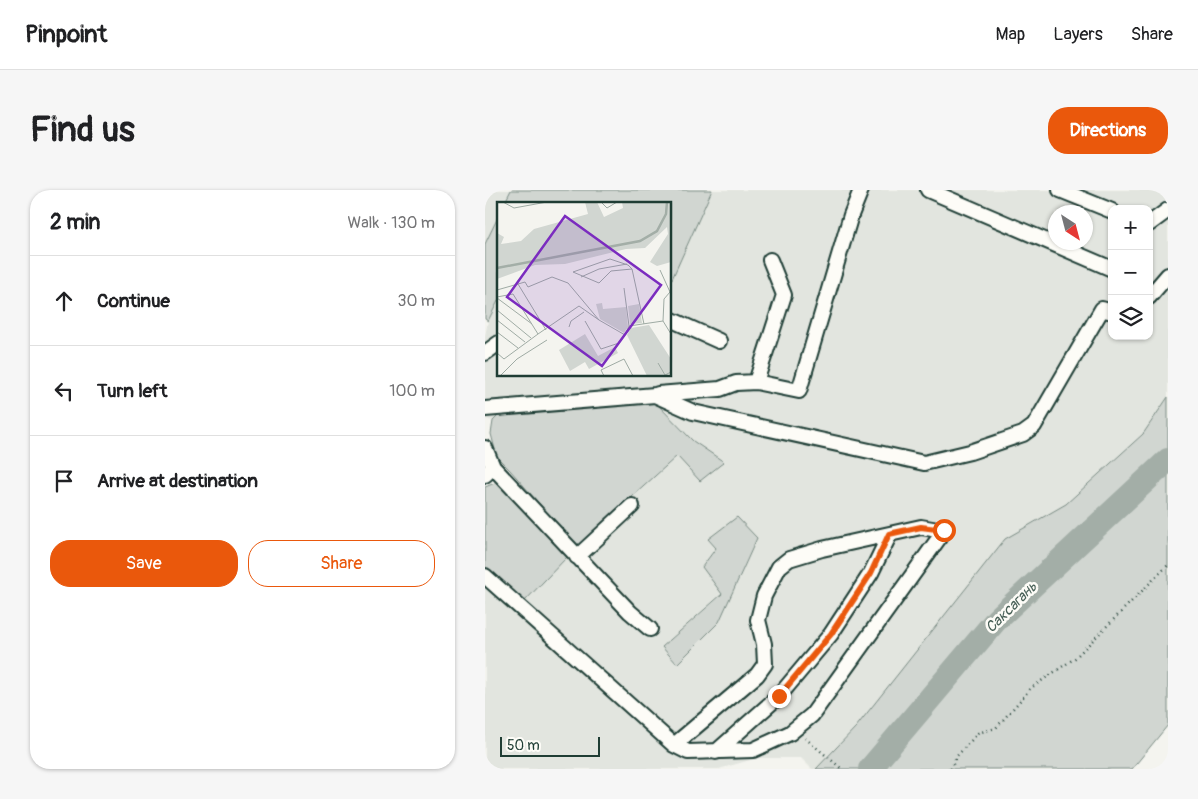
<!DOCTYPE html>
<html lang="en">
<head>
<meta charset="utf-8">
<style>
	:root { --surface:#fff; --page:#f6f6f6; --text:#202124; --muted:#757577; --line:#e0e0e0; --accent:#ea580c }
	body { margin:0; font-family:Pangolin,sans-serif; background:var(--page); color:var(--text) }
	.controls { position:absolute; right:15px; top:15px; display:grid; overflow:hidden; border-radius:10px; box-shadow:0 1px 4px #0004 }
	.controls button { width:45px; height:45px; display:grid; place-items:center; padding:0; border:0; border-bottom:1px solid var(--line); background:var(--surface); color:var(--text); font:25px sans-serif }
	.compass { position:absolute; left:563px; top:15px; width:45px; height:45px; border-radius:50%; background:var(--surface); box-shadow:0 1px 4px #0004; rotate:144deg }
	.scale { position:absolute; left:15px; bottom:12px; width:100px; box-sizing:border-box; padding-left:5px; border:2px solid #1f3d34; border-top:0; font-size:14px; line-height:18px; white-space:nowrap; color:#1f3d34; -webkit-text-stroke:4px #fdfcf7; paint-order:stroke }
	.stop { position:absolute; width:15px; height:15px; margin:-11px; border:4px solid #ea580c; border-radius:50%; background:#fff }
	.stop.end { background:#ea580c; border-color:#fff; box-shadow:0 1px 5px #0008 }
	.list { margin:0; padding:0; list-style:none }
	h2 { display:flex; justify-content:space-between; align-items:center; height:65px; margin:0; padding:0 20px; font-size:21px }
	h2 small { font-size:16px; font-weight:400; color:var(--muted) }
	.list li { display:grid; grid-template-columns:32px 1fr auto; gap:15px; align-items:center; box-sizing:border-box; height:90px; padding:0 20px; border-top:1px solid var(--line) }
	.list b { display:block; font-size:19px; white-space:nowrap }
	.list em { font-size:16px; font-style:normal; color:var(--muted) }
	.actions { display:flex; gap:10px; padding:15px 20px }
	.actions a { flex:1; padding:11px 0; border:1px solid var(--accent); border-radius:20px; text-align:center; font-size:18px; color:var(--accent) }
	.actions .main { background:var(--accent); color:#fff }
	.icon { flex:none; width:28px; height:28px; fill:none; stroke:currentColor; stroke-width:2; stroke-linecap:round; stroke-linejoin:round }
	.map { position:relative; flex:none; width:683px; height:579px; overflow:hidden; border-radius:20px }
	header { display:flex; align-items:center; gap:30px; box-sizing:border-box; height:70px; padding:0 25px; background:var(--surface); border-bottom:1px solid var(--line) }
	header strong { font-size:24px }
	nav { display:flex; gap:28px; margin-inline-start:auto; font-size:18px }
	.intro { display:flex; align-items:center; justify-content:space-between; box-sizing:border-box; height:120px; padding:0 30px }
	h1 { margin:0; font-size:35px }
	.button { padding:12px 22px; border-radius:20px; background:var(--accent); color:#fff; font-size:18px; font-weight:700 }
	main { display:flex; gap:30px; padding:0 30px }
	aside { flex:1; background:var(--surface); border-radius:20px; box-shadow:0 1px 4px #0004 }
	.map>svg:first-child { display:block }
</style>
</head>
<body>
<header>
<strong>Pinpoint</strong>
<nav><a>Map</a><a>Layers</a><a>Share</a></nav>
</header>
<div class="intro"><h1>Find us</h1><a class="button">Directions</a></div>
<main>
<aside>
<h2>2 min<small>Walk · 130 m</small></h2>
<ul class="list">
<li><svg class="icon" aria-label="ahead" viewBox="0 0 24 24"><path d="M12 20V5M6 11l6-6 6 6"/></svg><div><b>Continue</b></div><em>30 m</em></li>
<li><svg class="icon" aria-label="left" viewBox="0 0 24 24"><path d="M17 20v-9H6M10 6l-5 5 5 5"/></svg><div><b>Turn left</b></div><em>100 m</em></li>
<li><svg class="icon" aria-label="arrive" viewBox="0 0 24 24"><path d="M6 21V4h12l-3 4 3 4H6"/></svg><div><b>Arrive at destination</b></div></li>
</ul>
<div class="actions"><a class="main">Save</a><a>Share</a></div>
</aside>
<div class="map">
<svg width="683" height="579" viewBox="0 0 683 579">
	<rect width="100%" height="100%" fill="#f4f4ef"/>
	<filter id="ink" filterUnits="userSpaceOnUse"><feTurbulence type="fractalNoise" baseFrequency=".02" numOctaves="2"/><feDisplacementMap in="SourceGraphic" scale="10" xChannelSelector="R" yChannelSelector="G"/><feConvolveMatrix kernelMatrix="1 2 1 2 8 2 1 2 1" color-interpolation-filters="sRGB"/></filter>
	<g filter="url(#ink)">
		<path fill="#e2e5df" fill-rule="evenodd" d="M 0,0 L 26,0 L 19,14 L 14,14 L 14,25 L 0,54 Z
			M 227,0 L 683,0 L 683,207 L 658,244 L 581,314 L 520,350 L 371,537 L 331,579 L 327,579 L 316,568 L 272,568 L 234,579 L 0,579 L 0,379 L 38,412 L 92,357 L 192,266 L 238,272 L 208,251 L 171,213 L 14,225 L 8,231 L 0,229 L 0,146 L 3,131 L 14,109 L 14,185 L 185,185 L 185,88 L 187,89 ZM 627,19 L 664,19 L 664,146 L 627,146 ZM 570,22 L 600,22 L 600,52 L 570,52 ZM 223,349 L 272,349 L 234,432 L 192,474 L 177,457 L 237,403 L 217,377 L 231,358 Z"/>
		<path fill="#d1d6d1" stroke="#788a82" d="M 26,0 L 227,0 L 187,89 L 185,88 L 185,14 L 19,14 Z
			M 14,25 L 14,109 L 3,131 L 0,129 L 0,54 Z
			M 683,207 L 683,535 L 647,579 L 331,579 L 371,537 L 520,349 L 581,314 L 658,244 Z
			M 171,213 L 208,251 L 239,272 L 215,291 L 192,266 L 92,357 L 25,280 L 12,267 L 6,244 L 8,231 L 14,225 Z
			M 10,293 L 16,296 L 82,367 L 38,413 L 0,379 L 0,297 Z
			M 252,327 L 272,348 L 234,432 L 192,474 L 177,457 L 237,404 L 217,377 L 231,358 L 223,349 Z"/>
		<g fill="none" stroke-linecap="round" stroke-linejoin="round">
			<path stroke="#a3aea7" stroke-width="24" d="M 385,579 L 512,429 L 683,270"/>
			<defs>
				<path id="minor" d="M 443,0 L 627,79
					M 575,0 L 627,21
					M 664,34 L 683,20
					M 664,107 L 683,85
					M 185,129 L 234,151
					M 0,163 L 14,153
					M 271,192 L 299,105 L 285,70
					M 173,204 L 235,199 L 251,193 L 271,192 L 314,201 L 366,25 L 376,0
					M 0,219 L 170,205 L 208,222 L 439,273 L 485,262 L 538,244 L 549,236 L 617,119 L 627,122
					M 0,258 L 8,277
					M 0,285 L 8,277 L 145,422 L 165,439
					M 92,367 L 147,316
					M 0,386 L 189,555 L 203,562 L 268,560 L 305,543 L 327,525 L 459,341 L 436,337 L 337,359 L 304,369 L 294,377 L 279,406 L 273,430 L 279,454 L 280,474 L 272,485 L 189,555
					M 231,562 L 294,506 L 346,444 L 386,383 L 405,344"/>
			</defs>
			<use href="#minor" stroke="#1f3d34" stroke-width="18"/>
			<path stroke="#1f3d34" stroke-width="2.5" stroke-dasharray="1 4" stroke-linecap="butt" d="M 320,548 L 357,579
				M 466,579 L 471,567 L 493,543 L 511,538 L 546,498 L 590,468 L 683,375"/>
			<use href="#minor" stroke="#fdfcf7" stroke-width="14"/>
		</g>
	</g>
	<g fill="none" stroke-linecap="round" stroke-linejoin="round" filter="url(#ink)">
		<path stroke="#ea580c" stroke-width="6" d="M 294,506 L 346,444 L 386,383 L 404,344 L 436,337 L 459,340"/>
	</g>
	<g text-anchor="middle" stroke-width="5" stroke-linejoin="round" paint-order="stroke">
		<g font-size="15" font-style="italic" fill="#475f56" stroke="#fdfcf7">
			<text transform="translate(526 417) rotate(-45)" y="5">Саксагань</text>
		</g>
	</g>
	<g transform="translate(12 12)">
		<rect width="174" height="174" fill="#f4f4ef"/>
		<path d="M 88,0 L 100,0 L 107,15 L 126,6 L 125,0 L 174,0 L 174,60 L 160,64 L 153,60 L 171,32 L 170,25 L 148,46 L 129,47 L 68,62 L 38,63 L 0,77 L 0,31 L 7,35 L 4,42 L 24,39 L 37,27 L 91,12 ZM 105,101 L 106,107 L 129,105 L 131,125 L 127,131 L 103,117 L 99,102 ZM 142,102 L 145,121 L 133,122 L 131,104 ZM 152,123 L 174,157 L 174,171 L 169,174 L 150,174 L 130,133 L 134,126 ZM 88,132 L 101,154 L 118,145 L 121,151 L 92,167 L 88,160 L 73,169 L 62,148 Z" fill="#d1d6d1"/>
		<path fill="none" stroke="#a3aea7" stroke-width="2.5" d="M 0,66 L 143,39 L 160,29 L 169,12 L 170,0"/>
		<path fill="none" stroke="#9faba4" stroke-width="1" d="M 6,0 L 17,6 L 50,0M 104,0 L 110,6 L 120,0M 135,67 L 114,69 L 102,81 L 76,70 L 113,57 L 131,63 L 135,67 L 147,122M 163,68 L 173,90 L 167,97 L 166,119M 84,75 L 102,67 L 130,62M 21,82 L 49,128M 127,86 L 132,124 L 166,119 L 174,132M 0,88 L 28,80 L 31,85 L 55,75 L 71,81 L 102,118 L 128,133 L 132,124M 0,95 L 16,92 L 41,132 L 82,104 L 102,118M 0,96 L 35,122M 0,108 L 34,136M 0,118 L 28,140M 88,119 L 104,147 L 122,141 L 128,133M 72,125 L 74,119 L 87,110M 0,130 L 21,146M 0,151 L 7,157 L 41,132M 161,161 L 168,173 L 174,170M 3,174 L 20,157 L 50,138M 107,174 L 104,168 L 127,157 L 136,174"/>
		<path fill="#7b2cbf" fill-opacity="0.15" stroke="#7b2cbf" stroke-width="2.5" d="M 68,14 L 164,83 L 105,164 L 10,95 Z"/>
		<rect width="174" height="174" fill="none" stroke="#1f3d34" stroke-width="2.5"/>
	</g>
</svg>
<div class="controls">
<button>+</button>
<button>−</button>
<button><svg class="icon" aria-label="layers" viewBox="0 0 24 24"><path d="M12 4l9 5-9 5-9-5zM3 14l9 5 9-5"/></svg></button>
</div>
<svg class="compass" viewBox="-18 -18 36 36"><path d="M0-13l5 13h-10z" fill="#e53935"/><path d="M0 13l5-13h-10z" fill="#757577"/></svg>
<div class="scale">50 m</div>
<div class="stop" style="left:459px;top:340px"></div>
<div class="stop end" style="left:294px;top:506px"></div>
</div>
</main>
</body>
</html>
